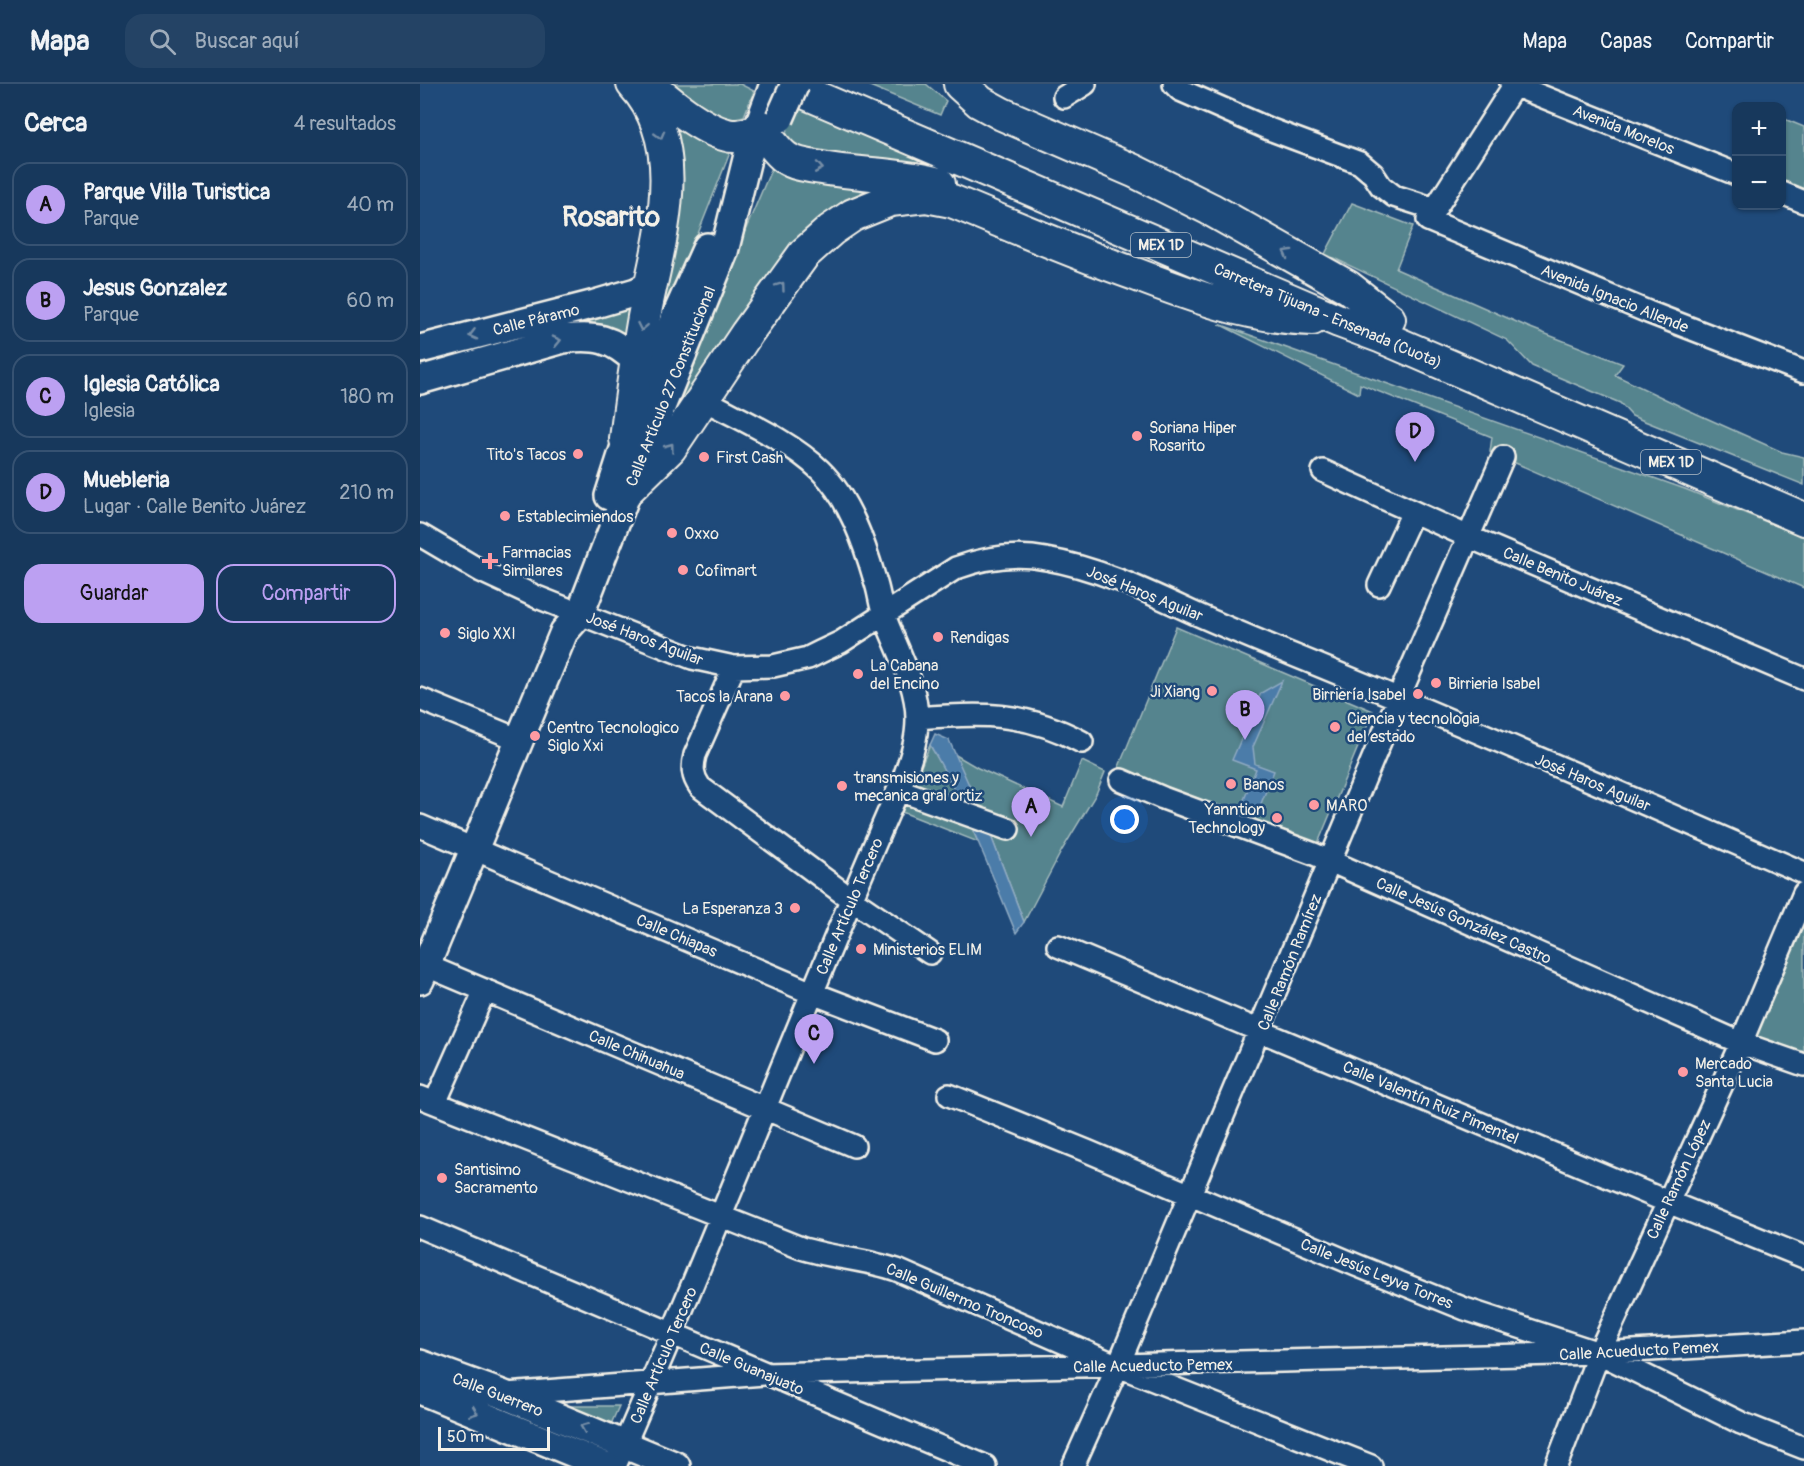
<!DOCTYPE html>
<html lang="es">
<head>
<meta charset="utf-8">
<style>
	:root { --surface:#17385c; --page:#244365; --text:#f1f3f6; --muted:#9eacbb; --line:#365272; --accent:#bca0f2 }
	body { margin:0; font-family:Pangolin,sans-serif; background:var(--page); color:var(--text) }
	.controls { position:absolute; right:18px; top:18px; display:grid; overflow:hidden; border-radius:12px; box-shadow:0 2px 4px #0004 }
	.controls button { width:54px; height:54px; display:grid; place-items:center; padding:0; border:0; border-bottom:2px solid var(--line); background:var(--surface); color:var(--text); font:30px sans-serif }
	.scale { position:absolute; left:18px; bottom:15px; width:112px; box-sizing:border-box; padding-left:6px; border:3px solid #f4f1e8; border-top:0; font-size:16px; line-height:21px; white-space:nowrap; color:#f4f1e8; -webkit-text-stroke:4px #1f4a7a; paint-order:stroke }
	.you { position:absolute; left:705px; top:736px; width:21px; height:21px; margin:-15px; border:4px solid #fff; border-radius:50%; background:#1a73e8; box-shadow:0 0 0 9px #1a73e833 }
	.badge { display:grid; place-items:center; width:39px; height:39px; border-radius:50%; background:var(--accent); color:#111; font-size:20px; font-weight:700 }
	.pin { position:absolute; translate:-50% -50px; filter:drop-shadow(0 2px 3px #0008) }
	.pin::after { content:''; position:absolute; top:32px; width:21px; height:18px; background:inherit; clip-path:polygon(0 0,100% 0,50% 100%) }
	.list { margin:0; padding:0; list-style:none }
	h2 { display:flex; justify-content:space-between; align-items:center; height:78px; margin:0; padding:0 24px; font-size:26px }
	h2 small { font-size:20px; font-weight:400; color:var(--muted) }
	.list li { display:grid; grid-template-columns:39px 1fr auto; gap:18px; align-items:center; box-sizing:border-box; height:84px; margin:0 12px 12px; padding:0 12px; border:2px solid var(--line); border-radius:18px }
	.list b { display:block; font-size:22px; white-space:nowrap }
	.list p { margin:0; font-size:20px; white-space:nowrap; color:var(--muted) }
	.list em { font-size:20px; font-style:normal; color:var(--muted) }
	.actions { display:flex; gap:12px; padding:18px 24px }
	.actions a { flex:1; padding:14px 0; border:2px solid var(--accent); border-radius:18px; text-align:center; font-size:21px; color:var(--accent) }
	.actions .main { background:var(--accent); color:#111 }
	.icon { flex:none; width:33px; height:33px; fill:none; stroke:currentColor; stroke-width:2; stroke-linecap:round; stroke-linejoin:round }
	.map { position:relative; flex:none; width:1384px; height:1382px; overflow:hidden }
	header { display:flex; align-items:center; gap:36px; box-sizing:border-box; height:84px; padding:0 30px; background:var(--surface); border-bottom:2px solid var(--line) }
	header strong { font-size:28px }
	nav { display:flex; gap:33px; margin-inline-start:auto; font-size:21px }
	.search { width:420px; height:54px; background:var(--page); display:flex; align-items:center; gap:15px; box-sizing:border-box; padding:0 21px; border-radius:18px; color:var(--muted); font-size:22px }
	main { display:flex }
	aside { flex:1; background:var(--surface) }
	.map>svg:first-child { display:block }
</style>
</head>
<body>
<header>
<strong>Mapa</strong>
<div class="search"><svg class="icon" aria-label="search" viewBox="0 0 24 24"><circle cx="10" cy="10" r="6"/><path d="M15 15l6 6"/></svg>Buscar aquí</div>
<nav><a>Mapa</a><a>Capas</a><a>Compartir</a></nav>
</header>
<main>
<aside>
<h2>Cerca<small>4 resultados</small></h2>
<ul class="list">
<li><span class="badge">A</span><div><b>Parque Villa Turistica</b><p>Parque</p></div><em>40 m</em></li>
<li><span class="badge">B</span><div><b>Jesus Gonzalez</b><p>Parque</p></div><em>60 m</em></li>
<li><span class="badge">C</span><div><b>Iglesia Católica</b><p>Iglesia</p></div><em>180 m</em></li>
<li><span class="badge">D</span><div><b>Muebleria</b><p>Lugar · Calle Benito Juárez</p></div><em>210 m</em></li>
</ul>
<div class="actions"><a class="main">Guardar</a><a>Compartir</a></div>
</aside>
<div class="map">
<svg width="1384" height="1382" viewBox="0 0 1384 1382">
	<rect width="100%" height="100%" fill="#1f4a7a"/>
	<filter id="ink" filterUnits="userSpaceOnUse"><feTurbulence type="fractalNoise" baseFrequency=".0167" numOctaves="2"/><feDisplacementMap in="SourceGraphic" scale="12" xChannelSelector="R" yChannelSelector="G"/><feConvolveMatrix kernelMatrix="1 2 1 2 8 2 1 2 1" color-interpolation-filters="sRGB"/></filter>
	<g filter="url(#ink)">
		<path fill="#54848e" stroke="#a4babb" stroke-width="1.5" d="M 240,0 L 320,0 L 334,7 L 324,32 L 302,37 Z
			M 445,0 L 506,0 L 526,17 L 520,31 Z
			M 377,23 L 499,75 L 493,90 L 436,85 L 372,61 L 366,48 Z
			M 243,32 L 313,61 L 266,180 L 221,283 Z
			M 1362,34 L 1384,43 L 1384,110 L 1362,101 Z
			M 356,74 L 475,100 L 455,108 L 229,373 Z
			M 932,119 L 993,142 L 976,185 L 1108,243 L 1203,280 L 1195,291 L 1266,325 L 1362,368 L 1384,373 L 1384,401 L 1212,332 L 1200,319 L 1112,282 L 1087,256 L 905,170 Z
			M 216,214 L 209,254 L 184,243 L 157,240 L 157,234 Z
			M 799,240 L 1265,405 L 1384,453 L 1384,504 L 1070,368 L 1072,353 L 940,300 L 939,310 Z
			M 756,543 L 953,627 L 896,764 L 698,685 Z
			M 510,661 L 527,689 L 558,758 L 482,728 Z
			M 534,670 L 558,684 L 643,723 L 662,677 L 685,688 L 676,710 L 642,766 L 604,838 L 566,739 Z
			M 1384,824 L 1384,977 L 1329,954 Z
			M 127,1322 L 199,1322 L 188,1347 Z"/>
		<path fill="#4c7ba9" stroke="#8faac2" stroke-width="1.5" d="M 862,597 L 833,663 L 835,680 L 854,687 L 836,732 L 820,726 L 836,685 L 812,676 L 841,609 Z
			M 515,650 L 529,656 L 566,739 L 604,838 L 596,849 C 570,786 545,721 510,661 Z"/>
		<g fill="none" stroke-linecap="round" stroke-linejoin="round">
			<defs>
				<path id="minor" d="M 754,0 L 760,6 L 849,45 L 940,79 L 953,90 L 961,102 L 974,112 L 1015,125
					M 1091,0 L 1316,90
					M 1095,0 L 1008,136 L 1228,228 L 1384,288
					M 644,13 L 665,0
					M 1362,109 L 1384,118
					M 903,387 L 1049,453 L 1384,595
					M 0,451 L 61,487 L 117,513 L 272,574 L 314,583 L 353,582 L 388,574 L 400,568 L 421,558 L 536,484 C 564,474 596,469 626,475 C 679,484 728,508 776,530 C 810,545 844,559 878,573 C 1048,642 1216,716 1384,789
					M 959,501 L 993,428
					M 314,583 L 275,671 C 272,683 272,692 280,703 L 431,815 L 510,869
					M 0,615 L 100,656
					M 497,634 C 559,629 605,627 662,658
					M 701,696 L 743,714 L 894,770 L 1321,959 L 1384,981
					M 479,706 L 588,745
					M 0,742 L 392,909 L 515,956
					M 638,862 L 1248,1118 L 1384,1173
					M 0,879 L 434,1062
					M 529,1011 L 667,1067 L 936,1181 L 1045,1225 L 1179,1269 L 1321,1339 L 1384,1364
					M 0,1013 L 381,1164 C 412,1174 445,1175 477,1186 L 698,1282 L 951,1382
					M 15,1019 L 65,906
					M 0,1143 L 565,1382
					M 86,1310 L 344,1290 L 1179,1269 L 1384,1257
					M 195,1382 C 296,1154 383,921 484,693 C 491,674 497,656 497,635 C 497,599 476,564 464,531 C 460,520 459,507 455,496 C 444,458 429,414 400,386 C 369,356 321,336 283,315
					M 653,1382 L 698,1282 L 978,615 L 1083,373
					M 1136,1382 L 1179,1269 L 1321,959 L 1384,809"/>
				<path id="major" d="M 0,265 L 175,220 L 216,208 L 230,201
					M 0,296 L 143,255 C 176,251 192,254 216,277
					M 189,412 L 224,303 L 287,163
					M 0,896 L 144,548 L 160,530 L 218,380 L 304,168 L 328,71 L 354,0
					M 0,1280 L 82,1310 L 256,1382
					M 0,1306 L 185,1382"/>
				<path id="highway" d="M 228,0 C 248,17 281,45 307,51 C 316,54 326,50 335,48
					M 365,0 L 919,237 L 962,253 L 1384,435
					M 540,0 L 560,18 L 582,30 L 714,87 L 790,125 L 928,203 L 969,235
					M 350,57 C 355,63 359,69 366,74 C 376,81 390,82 402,84 C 441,91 481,90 519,100
					M 206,355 C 211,314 217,273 224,233 C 238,159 272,64 213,0
					M 209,404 L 250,364 L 327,249 L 384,170 L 411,146 L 433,131 L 470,116 L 506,112 L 532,117 C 592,142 653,168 715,190 C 772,212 830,233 892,235"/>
			</defs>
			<use href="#minor" stroke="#f4f1e8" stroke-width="26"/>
			<use href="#major" stroke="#f4f1e8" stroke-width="32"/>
			<use href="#highway" stroke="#f4f1e8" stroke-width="36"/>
			<use href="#minor" stroke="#1f4a7a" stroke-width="21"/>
			<use href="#major" stroke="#1f4a7a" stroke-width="27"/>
			<use href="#highway" stroke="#1f4a7a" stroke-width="32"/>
			<defs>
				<path id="major-bridge" d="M 360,34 L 375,0"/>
			</defs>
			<use href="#major-bridge" stroke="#f4f1e8" stroke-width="32" stroke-linecap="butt"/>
			<use href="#major-bridge" stroke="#1f4a7a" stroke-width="27"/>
		</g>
		<defs><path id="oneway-chevron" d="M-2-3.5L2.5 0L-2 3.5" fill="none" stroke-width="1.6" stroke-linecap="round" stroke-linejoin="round" transform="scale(1.5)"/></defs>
		<g stroke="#748da6">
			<use href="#oneway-chevron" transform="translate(240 51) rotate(75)"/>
			<use href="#oneway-chevron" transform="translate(399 84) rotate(10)"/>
			<use href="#oneway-chevron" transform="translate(867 169) rotate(-151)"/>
			<use href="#oneway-chevron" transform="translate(361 202) rotate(-54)"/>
			<use href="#oneway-chevron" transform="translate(222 243) rotate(101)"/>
			<use href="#oneway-chevron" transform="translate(53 251) rotate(166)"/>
			<use href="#oneway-chevron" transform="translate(137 257) rotate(-13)"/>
			<use href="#oneway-chevron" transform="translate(250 363) rotate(-53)"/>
			<use href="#oneway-chevron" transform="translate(54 1328) rotate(21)"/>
			<use href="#oneway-chevron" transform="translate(164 1343) rotate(-158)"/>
		</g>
	</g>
	<g fill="#ff9aa2" stroke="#1f4a7a" stroke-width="2">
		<circle cx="717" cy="352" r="6"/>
		<circle cx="158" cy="370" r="6"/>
		<circle cx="284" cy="373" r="6"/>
		<circle cx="85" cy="432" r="6"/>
		<circle cx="252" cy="449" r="6"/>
		<path d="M67 468h6v6h6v6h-6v6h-6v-6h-6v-6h6z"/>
		<circle cx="263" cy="486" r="6"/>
		<circle cx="25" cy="549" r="6"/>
		<circle cx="518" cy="553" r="6"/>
		<circle cx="438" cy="590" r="6"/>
		<circle cx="1016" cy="599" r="6"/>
		<circle cx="792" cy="607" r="6"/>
		<circle cx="998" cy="610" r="6"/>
		<circle cx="365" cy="612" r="6"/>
		<circle cx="915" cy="643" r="6"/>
		<circle cx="115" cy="652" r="6"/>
		<circle cx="811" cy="700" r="6"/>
		<circle cx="422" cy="702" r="6"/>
		<circle cx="894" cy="721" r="6"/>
		<circle cx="857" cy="734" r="6"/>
		<circle cx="375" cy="824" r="6"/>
		<circle cx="441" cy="865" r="6"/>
		<circle cx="1263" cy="988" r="6"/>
		<circle cx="22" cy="1094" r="6"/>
	</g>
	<g text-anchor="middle" stroke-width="5" stroke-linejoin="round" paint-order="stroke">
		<g fill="#1f4a7a" stroke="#b4bfc7" stroke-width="1.5">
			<rect x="711" y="149" width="60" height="24" rx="4.5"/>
			<rect x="1221" y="366" width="60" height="24" rx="4.5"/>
		</g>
		<g font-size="15" font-weight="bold" fill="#f4f1e8">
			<text x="741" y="166">MEX 1D</text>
			<text x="1251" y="383">MEX 1D</text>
		</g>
		<g font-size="16" fill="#f4f1e8" stroke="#1f4a7a">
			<text transform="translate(1204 45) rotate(22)" y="6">Avenida Morelos</text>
			<text transform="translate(1195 214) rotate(22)" y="6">Avenida Ignacio Allende</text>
			<text transform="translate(908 231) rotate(23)" y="6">Carretera Tijuana - Ensenada (Cuota)</text>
			<text transform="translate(116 235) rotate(-14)" y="6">Calle Páramo</text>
			<text transform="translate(250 302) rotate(-68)" y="6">Calle Artículo 27 Constitucional</text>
			<text transform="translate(1143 492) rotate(23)" y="6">Calle Benito Juárez</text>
			<text transform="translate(725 509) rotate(22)" y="6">José Haros Aguilar</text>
			<text transform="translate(225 554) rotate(21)" y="6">José Haros Aguilar</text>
			<text transform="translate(1173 698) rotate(23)" y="6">José Haros Aguilar</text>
			<text transform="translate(429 822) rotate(-67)" y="6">Calle Artículo Tercero</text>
			<text transform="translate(1044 836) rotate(24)" y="6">Calle Jesús González Castro</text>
			<text transform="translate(257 851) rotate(23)" y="6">Calle Chiapas</text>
			<text transform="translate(869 878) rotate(-68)" y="6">Calle Ramón Ramírez</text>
			<text transform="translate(217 970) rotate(23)" y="6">Calle Chihuahua</text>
			<text transform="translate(1011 1018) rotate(23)" y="6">Calle Valentín Ruiz Pimentel</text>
			<text transform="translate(1258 1095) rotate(-65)" y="6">Calle Ramón López</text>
			<text transform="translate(957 1189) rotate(22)" y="6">Calle Jesús Leyva Torres</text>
			<text transform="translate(545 1216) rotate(23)" y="6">Calle Guillermo Troncoso</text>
			<text transform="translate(1219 1266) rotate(-3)" y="6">Calle Acueducto Pemex</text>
			<text transform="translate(243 1271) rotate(-67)" y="6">Calle Artículo Tercero</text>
			<text transform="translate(733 1281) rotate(-1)" y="6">Calle Acueducto Pemex</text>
			<text transform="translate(332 1284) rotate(23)" y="6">Calle Guanajuato</text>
			<text transform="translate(78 1310) rotate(21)" y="6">Calle Guerrero</text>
		</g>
		<g font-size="16" fill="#f4f1e8" stroke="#1f4a7a" text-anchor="start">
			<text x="729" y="349">Soriana Hiper<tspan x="729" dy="18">Rosarito</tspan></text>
			<text x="146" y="376" text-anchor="end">Tito's Tacos</text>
			<text x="296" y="379">First Cash</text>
			<text x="97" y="438">Establecimiendos</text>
			<text x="264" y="455">Oxxo</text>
			<text x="82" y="474">Farmacias<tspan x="82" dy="18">Similares</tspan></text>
			<text x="275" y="492">Cofimart</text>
			<text x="37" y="555">Siglo XXI</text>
			<text x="530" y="559">Rendigas</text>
			<text x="450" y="587">La Cabana<tspan x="450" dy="18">del Encino</tspan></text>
			<text x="1028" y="605">Birrieria Isabel</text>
			<text x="780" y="613" text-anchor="end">Ji Xiang</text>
			<text x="986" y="616" text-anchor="end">Birriería Isabel</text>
			<text x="353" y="618" text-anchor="end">Tacos la Arana</text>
			<text x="927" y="640">Ciencia y tecnologia<tspan x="927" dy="18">del estado</tspan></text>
			<text x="127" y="649">Centro Tecnologico<tspan x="127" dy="18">Siglo Xxi</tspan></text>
			<text x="434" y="699">transmisiones y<tspan x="434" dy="18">mecanica gral ortiz</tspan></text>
			<text x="823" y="706">Banos</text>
			<text x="906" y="727">MARO</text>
			<text x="845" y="731" text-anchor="end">Yanntion<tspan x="845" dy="18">Technology</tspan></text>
			<text x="363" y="830" text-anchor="end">La Esperanza 3</text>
			<text x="453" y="871">Ministerios ELIM</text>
			<text x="1275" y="985">Mercado<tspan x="1275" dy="18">Santa Lucia</tspan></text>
			<text x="34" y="1091">Santisimo<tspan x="34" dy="18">Sacramento</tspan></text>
		</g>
		<g font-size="28" font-weight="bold" fill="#f4f1e8" stroke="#1f4a7a">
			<text x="191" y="142">Rosarito</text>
		</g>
	</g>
</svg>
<div class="controls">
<button>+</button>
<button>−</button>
</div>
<div class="scale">50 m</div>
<div class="you"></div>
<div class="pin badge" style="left:611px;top:753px">A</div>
<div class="pin badge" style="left:825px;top:656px">B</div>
<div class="pin badge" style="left:394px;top:980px">C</div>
<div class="pin badge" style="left:995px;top:378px">D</div>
</div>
</main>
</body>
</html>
